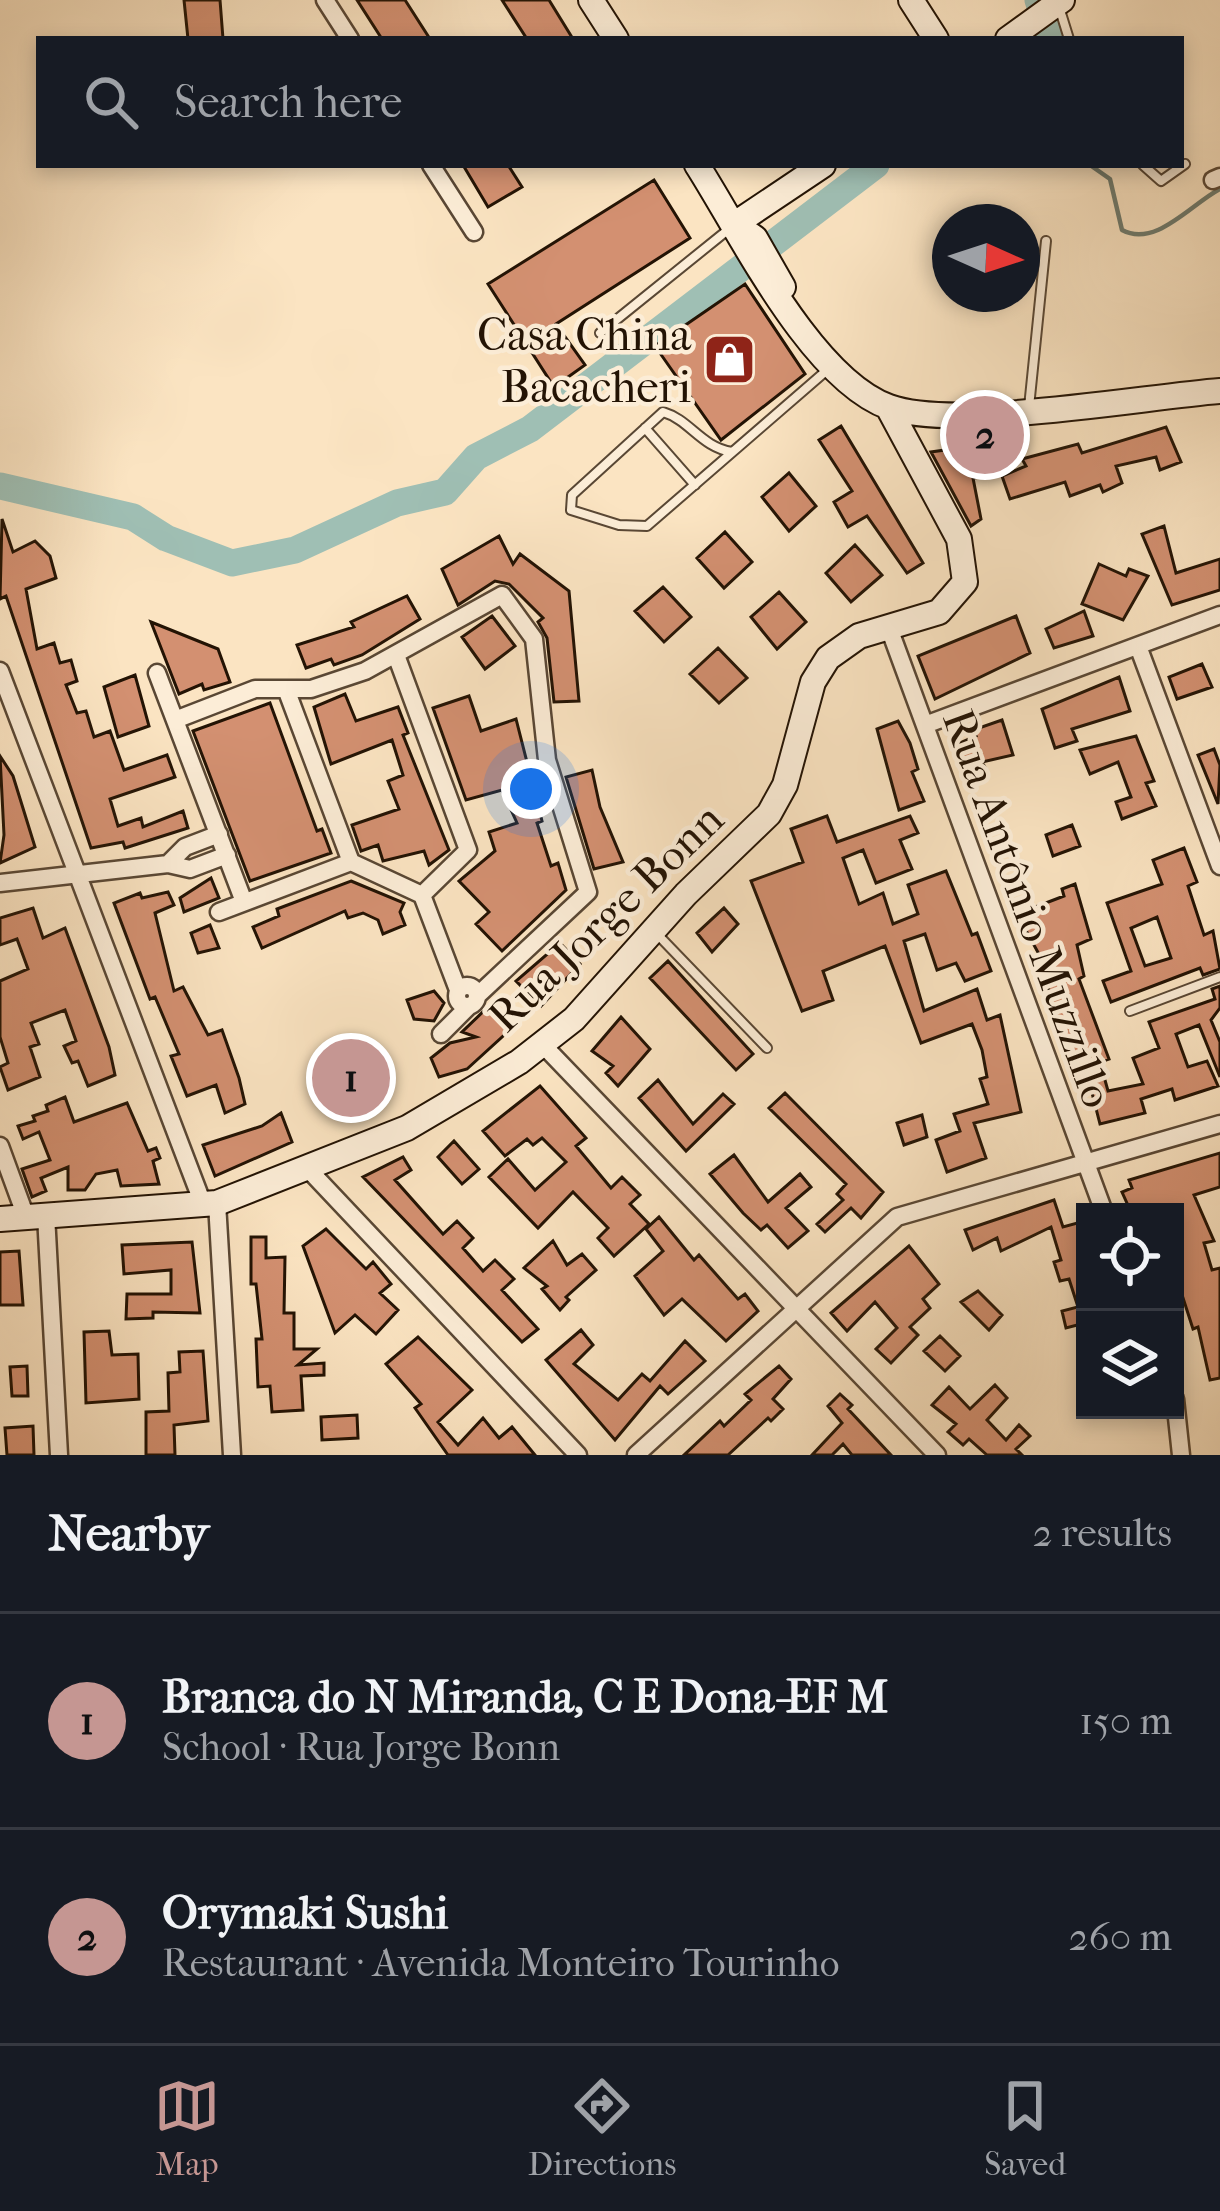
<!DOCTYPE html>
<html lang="en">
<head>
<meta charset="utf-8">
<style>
	:root { --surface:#171b24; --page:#242831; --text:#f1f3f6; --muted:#9ea1a6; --line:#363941; --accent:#c59692 }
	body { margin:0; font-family:"IM FELL French Canon",serif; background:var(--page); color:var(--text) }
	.controls { position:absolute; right:36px; bottom:36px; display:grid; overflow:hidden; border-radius:0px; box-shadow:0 6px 18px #0003 }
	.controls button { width:108px; height:108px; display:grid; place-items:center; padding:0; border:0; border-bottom:3px solid var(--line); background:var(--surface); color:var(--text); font:60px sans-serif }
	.compass { position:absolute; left:932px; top:204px; width:108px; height:108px; border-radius:50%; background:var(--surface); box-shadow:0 6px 18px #0003; rotate:93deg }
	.you { position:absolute; left:531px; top:789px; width:42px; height:42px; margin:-30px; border:9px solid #fff; border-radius:50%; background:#1a73e8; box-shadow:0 0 0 18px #1a73e833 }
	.badge { display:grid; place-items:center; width:78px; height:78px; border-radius:50%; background:var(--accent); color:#111; font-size:39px; font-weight:700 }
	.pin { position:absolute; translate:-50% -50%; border:6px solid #fff; box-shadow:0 3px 12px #0006 }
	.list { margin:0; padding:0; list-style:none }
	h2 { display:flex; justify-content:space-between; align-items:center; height:156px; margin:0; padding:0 48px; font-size:51px }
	h2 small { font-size:39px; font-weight:400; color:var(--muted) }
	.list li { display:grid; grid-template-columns:78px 1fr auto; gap:36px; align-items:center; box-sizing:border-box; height:216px; padding:0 48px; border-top:3px solid var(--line) }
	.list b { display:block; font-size:45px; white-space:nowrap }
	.list p { margin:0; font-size:39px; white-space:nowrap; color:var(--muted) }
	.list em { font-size:39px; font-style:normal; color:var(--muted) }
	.icon { flex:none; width:66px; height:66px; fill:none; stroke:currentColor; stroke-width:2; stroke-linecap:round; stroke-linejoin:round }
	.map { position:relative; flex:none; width:1220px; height:1455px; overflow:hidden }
	.search { position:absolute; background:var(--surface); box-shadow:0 6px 18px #0003; left:36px; right:36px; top:36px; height:132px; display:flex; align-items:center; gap:30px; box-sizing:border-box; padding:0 42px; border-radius:0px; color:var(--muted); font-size:45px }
	.sheet { height:588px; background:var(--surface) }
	nav { display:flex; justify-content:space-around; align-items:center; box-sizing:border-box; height:168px; border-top:3px solid var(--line); background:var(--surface); font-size:33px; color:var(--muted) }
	nav a { display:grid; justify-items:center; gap:6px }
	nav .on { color:var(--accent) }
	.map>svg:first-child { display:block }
</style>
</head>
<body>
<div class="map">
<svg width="1220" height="1455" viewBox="0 0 1220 1455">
	<rect width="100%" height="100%" fill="#fbe4c2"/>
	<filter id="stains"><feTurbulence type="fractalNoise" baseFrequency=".00167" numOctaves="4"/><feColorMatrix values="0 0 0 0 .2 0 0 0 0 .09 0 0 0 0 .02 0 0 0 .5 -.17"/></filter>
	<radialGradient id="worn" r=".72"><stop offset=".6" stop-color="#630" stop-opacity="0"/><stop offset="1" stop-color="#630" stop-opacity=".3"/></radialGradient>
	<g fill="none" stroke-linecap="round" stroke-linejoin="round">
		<path stroke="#6d7a6e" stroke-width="4.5" d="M 1090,165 L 1110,179 L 1122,230 C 1156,248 1191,204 1220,189"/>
		<path stroke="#9fbfb4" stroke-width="27" d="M 1038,0 L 1050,39
			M 0,486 L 133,517 L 166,538 L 232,563 L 295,550 L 397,503 L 445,492 L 476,457 L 530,429 L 876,165"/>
	</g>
	<path fill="#d39071" stroke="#231304" stroke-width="3" fill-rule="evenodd" d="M 184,0 L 220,0 L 223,39 L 188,39 Z
		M 357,0 L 405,0 L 430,39 L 382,39 Z
		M 502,0 L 549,0 L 573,39 L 527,39 Z
		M 463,165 L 508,165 L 522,187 L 488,207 Z
		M 654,180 L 690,238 L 556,324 L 585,365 L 554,387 L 488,284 Z
		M 745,284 L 805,374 L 721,440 L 655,346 Z
		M 841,426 L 923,563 L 907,573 L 867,516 L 848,527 L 834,502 L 852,491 L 819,440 Z
		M 1166,427 L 1181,462 L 1160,470 L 1156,457 L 1116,466 L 1122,483 L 1103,492 L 1100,485 L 1070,496 L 1065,482 L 1010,499 L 1002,476 L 1026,466 L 1022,459 L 1078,444 L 1082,453 Z
		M 994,443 L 999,475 L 973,478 L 981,519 L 971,526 L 931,452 Z
		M 789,473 L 816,506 L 789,531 L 762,497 Z
		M 2,519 L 13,552 L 35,541 L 50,556 L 56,578 L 26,589 L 37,649 L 54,643 L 60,663 L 71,660 L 77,681 L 66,685 L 77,713 L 86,711 L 94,737 L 110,731 L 124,770 L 167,755 L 175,777 L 110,799 L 118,826 L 141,818 L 143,827 L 183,811 L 188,828 L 125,848 L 123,842 L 91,848 L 6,596 L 0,599 Z
		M 1164,526 L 1176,573 L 1220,559 L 1220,590 L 1172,605 L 1142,534 Z
		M 725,532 L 752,562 L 724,588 L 697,558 Z
		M 499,536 L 513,564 L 520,554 L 569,591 L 579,701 L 554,702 L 547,638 L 538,622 L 543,618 L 509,584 L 495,581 L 458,605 L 442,569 Z
		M 855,545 L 882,575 L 851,602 L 826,573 Z
		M 1099,564 L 1126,576 L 1129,569 L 1148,576 L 1123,620 L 1082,604 Z
		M 663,587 L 691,617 L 664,642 L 635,611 Z
		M 779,592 L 806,622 L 777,649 L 751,617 Z
		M 407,596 L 420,619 L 362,655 L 334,665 L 331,659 L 306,668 L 297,645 L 354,627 L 351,622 Z
		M 1084,611 L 1093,636 L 1054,648 L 1046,629 Z
		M 492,616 L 515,646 L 485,669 L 462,637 Z
		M 1016,616 L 1030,653 L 935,699 L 918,656 Z
		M 151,622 L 218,649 L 230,682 L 204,690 L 202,684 L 179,694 Z
		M 718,648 L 747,678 L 719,703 L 690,674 Z
		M 1202,664 L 1212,687 L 1177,699 L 1169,677 Z
		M 135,675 L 149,726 L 118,737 L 104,687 Z
		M 1119,677 L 1130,711 L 1072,729 L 1077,741 L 1055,748 L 1042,709 Z
		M 345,694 L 356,721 L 398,707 L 408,733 L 403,735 L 449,850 L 429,865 L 424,851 L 383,861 L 378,845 L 361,851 L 352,825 L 399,809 L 388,781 L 403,775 L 392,740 L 331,764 L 314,707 Z
		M 469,696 L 481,731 L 516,719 L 542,821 L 537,823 L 551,866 L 558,863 L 566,890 L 502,951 L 476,924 L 489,912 L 459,881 L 495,851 L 489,832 L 517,823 L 502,790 L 466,800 L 433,708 Z
		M 270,703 L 317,831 L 322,829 L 331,853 L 250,881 L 193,731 Z
		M 1002,720 L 1013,755 L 982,762 L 986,769 L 966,777 L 953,746 L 976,736 L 973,730 Z
		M 898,721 L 910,743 L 918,769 L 912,772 L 924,801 L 899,810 L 877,729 Z
		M 1136,736 L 1154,781 L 1146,783 L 1156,806 L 1122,819 L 1116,802 L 1131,797 L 1118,762 L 1090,774 L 1080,750 Z
		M 1214,749 L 1220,765 L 1218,804 L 1198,755 Z
		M 0,756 L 13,776 L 35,847 L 0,863 L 4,835 Z
		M 592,770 L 600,807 L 623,862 L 594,869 L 566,777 Z
		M 827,816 L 837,842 L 910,816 L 918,833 L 900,840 L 912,869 L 876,883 L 863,850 L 843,858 L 859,904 L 883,893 L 893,924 L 918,914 L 908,885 L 946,871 L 972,935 L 977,933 L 991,971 L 965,981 L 956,963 L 937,970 L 925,934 L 904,941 L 924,1011 L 977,989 L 987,1020 L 1000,1015 L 1021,1112 L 974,1123 L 986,1158 L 947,1172 L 936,1140 L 960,1131 L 954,1114 L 988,1104 L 980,1079 L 987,1077 L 982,1050 L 972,1024 L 921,1043 L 885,946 L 823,971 L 833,1000 L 802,1011 L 751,881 L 803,862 L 791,829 Z
		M 1072,825 L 1080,846 L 1053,856 L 1046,835 Z
		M 1184,848 L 1197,882 L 1188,886 L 1204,935 L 1213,931 L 1220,969 L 1203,975 L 1200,968 L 1111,1002 L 1103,981 L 1131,971 L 1107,903 L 1162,884 L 1153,860 ZM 1157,917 L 1171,958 L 1145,966 L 1131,928 Z
		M 211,878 L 219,898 L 184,912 L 180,898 Z
		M 351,881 L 404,903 L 400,912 L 405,925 L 383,934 L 378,920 L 363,913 L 348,918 L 345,911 L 262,948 L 253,927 L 279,916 L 277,909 Z
		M 1075,884 L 1091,939 L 1077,945 L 1084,976 L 1079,979 L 1109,1059 L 1100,1062 L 1108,1091 L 1143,1084 L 1133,1058 L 1159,1048 L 1149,1022 L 1215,999 L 1212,989 L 1220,986 L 1220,1008 L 1211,1020 L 1220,1042 L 1220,1077 L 1199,1025 L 1176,1034 L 1188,1067 L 1207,1061 L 1218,1086 L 1175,1100 L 1172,1089 L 1141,1099 L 1145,1113 L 1100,1124 L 1092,1093 L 1086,1094 L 1063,1044 L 1040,956 L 1017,914 L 1064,896 L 1062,889 Z
		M 168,892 L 174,905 L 155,913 L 174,991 L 183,987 L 208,1035 L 222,1030 L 239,1078 L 245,1104 L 225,1113 L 216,1085 L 187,1096 L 171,1056 L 179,1054 L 155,997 L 150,999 L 114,903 L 140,893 L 142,898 Z
		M 33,908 L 43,938 L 65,928 L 109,1047 L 115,1075 L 88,1086 L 78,1061 L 72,1063 L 64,1046 L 76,1041 L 65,1010 L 31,1023 L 39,1044 L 30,1047 L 40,1077 L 8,1090 L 0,1067 L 8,1063 L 0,1037 L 0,981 L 28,969 L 17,939 L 0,945 L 0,918 Z
		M 724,908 L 738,924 L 712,952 L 697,933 Z
		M 210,925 L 219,948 L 198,953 L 191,933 Z
		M 560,943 L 580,964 L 541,1006 L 516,981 Z
		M 668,961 L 753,1054 L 736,1070 L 650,978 Z
		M 434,991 L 444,1003 L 434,1021 L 414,1019 L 407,1000 Z
		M 490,1005 L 512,1028 L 467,1069 L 439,1077 L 431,1058 L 450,1043 L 476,1037 L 462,1032 Z
		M 621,1017 L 650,1049 L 618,1086 L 606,1073 L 613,1066 L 592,1051 Z
		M 658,1080 L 693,1124 L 723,1094 L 734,1104 L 686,1151 L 639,1098 Z
		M 540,1086 L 586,1138 L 576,1146 L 611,1188 L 622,1177 L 640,1195 L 630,1204 L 649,1224 L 614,1256 L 598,1238 L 608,1228 L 573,1192 L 538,1228 L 489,1177 L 508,1159 L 535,1190 L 566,1162 L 542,1138 L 533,1145 L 527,1139 L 505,1156 L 483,1131 Z
		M 785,1093 L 883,1192 L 861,1218 L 851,1208 L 825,1232 L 817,1224 L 843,1200 L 837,1194 L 846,1184 L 769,1108 Z
		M 65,1097 L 74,1122 L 127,1103 L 148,1151 L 156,1148 L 160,1158 L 153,1161 L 159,1184 L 121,1186 L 117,1170 L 96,1174 L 85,1190 L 68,1190 L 68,1167 L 41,1178 L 46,1191 L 32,1197 L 22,1169 L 50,1160 L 39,1132 L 23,1139 L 18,1126 L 35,1121 L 33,1116 L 48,1111 L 46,1105 Z
		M 281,1113 L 292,1142 L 215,1176 L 203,1145 L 262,1126 Z
		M 922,1115 L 927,1137 L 904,1145 L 897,1123 Z
		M 454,1141 L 479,1169 L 462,1184 L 438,1157 Z
		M 1220,1153 L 1220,1187 L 1194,1195 L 1214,1241 L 1204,1243 L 1212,1270 L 1220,1268 L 1220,1378 L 1210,1380 L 1198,1327 L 1193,1329 L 1175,1273 L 1175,1212 L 1131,1212 L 1122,1192 L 1132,1188 L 1129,1180 Z
		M 734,1155 L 768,1202 L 800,1174 L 811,1187 L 786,1208 L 808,1231 L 788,1248 L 767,1225 L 761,1230 L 743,1213 L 710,1174 Z
		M 403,1157 L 411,1170 L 395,1180 L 443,1234 L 457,1221 L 473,1238 L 463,1248 L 483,1271 L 495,1260 L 514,1279 L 502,1290 L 538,1329 L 522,1342 L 363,1177 Z
		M 1054,1200 L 1063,1227 L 1081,1222 L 1085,1236 L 1085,1323 L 1066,1328 L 1062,1311 L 1078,1307 L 1069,1279 L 1060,1281 L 1054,1262 L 1061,1260 L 1051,1227 L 1001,1251 L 997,1238 L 973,1250 L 965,1230 Z
		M 659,1217 L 694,1260 L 699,1255 L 738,1299 L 745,1294 L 758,1311 L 726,1341 L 682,1299 L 664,1315 L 635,1276 L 663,1251 L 646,1229 Z
		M 326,1229 L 366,1269 L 373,1262 L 391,1284 L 380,1293 L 398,1310 L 376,1334 L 355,1315 L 335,1333 L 303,1246 Z
		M 251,1237 L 266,1237 L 266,1258 L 285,1257 L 284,1313 L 294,1313 L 294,1349 L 317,1349 L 298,1365 L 324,1363 L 324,1375 L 301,1376 L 303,1410 L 272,1412 L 270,1386 L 258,1387 L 256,1339 L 262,1339 L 256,1284 L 251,1284 Z
		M 553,1241 L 567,1265 L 582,1254 L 596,1270 L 566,1297 L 569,1300 L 560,1310 L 542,1289 L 547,1286 L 524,1268 Z
		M 192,1242 L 200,1313 L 153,1312 L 153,1318 L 126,1319 L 127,1294 L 171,1294 L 171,1270 L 124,1274 L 122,1245 Z
		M 909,1246 L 939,1284 L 923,1299 L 930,1308 L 910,1327 L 918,1335 L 891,1363 L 876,1349 L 897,1328 L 875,1302 L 847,1331 L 831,1313 Z
		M 19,1251 L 23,1305 L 0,1305 L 0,1252 Z
		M 978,1291 L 1002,1315 L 989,1330 L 961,1302 Z
		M 581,1330 L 593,1345 L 574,1364 L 618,1400 L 642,1374 L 650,1381 L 685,1341 L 705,1361 L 668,1394 L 660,1386 L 615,1440 L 546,1360 Z
		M 109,1331 L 112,1355 L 138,1354 L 139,1399 L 86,1403 L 84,1332 Z
		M 940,1336 L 960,1356 L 945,1371 L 924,1351 Z
		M 418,1337 L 472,1390 L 438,1422 L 458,1445 L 483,1418 L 499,1438 L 512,1427 L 535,1455 L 448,1455 L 415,1408 L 421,1404 L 386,1364 Z
		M 203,1351 L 208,1421 L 174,1425 L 175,1455 L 146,1455 L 146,1412 L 169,1411 L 168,1373 L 180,1372 L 179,1352 Z
		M 27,1366 L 28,1396 L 12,1396 L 10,1367 Z
		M 779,1366 L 791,1379 L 773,1399 L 783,1409 L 771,1421 L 768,1418 L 728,1455 L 684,1455 L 720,1421 L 724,1426 L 751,1400 L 745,1394 Z
		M 995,1385 L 1007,1398 L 987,1420 L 1006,1440 L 1019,1425 L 1030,1436 L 1016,1449 L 1022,1455 L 987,1455 L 969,1439 L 963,1445 L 948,1432 L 956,1424 L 932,1405 L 949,1387 L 970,1409 Z
		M 840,1394 L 852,1405 L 848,1409 L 891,1455 L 852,1455 L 843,1444 L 832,1455 L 812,1455 L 842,1423 L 828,1406 Z
		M 357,1415 L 358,1438 L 322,1440 L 321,1417 Z
		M 33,1426 L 34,1455 L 7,1455 L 5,1428 Z"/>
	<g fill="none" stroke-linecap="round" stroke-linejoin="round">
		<defs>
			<path id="lane" d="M 1060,10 L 1069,39
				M 1143,165 L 1161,181 L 1185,164
				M 600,333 L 729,229
				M 1029,407 L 1046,241
				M 645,428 L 695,485
				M 732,452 C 701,447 690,420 663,412 L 572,495 L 571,510 L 619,525 L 647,526 L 826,371
				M 658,935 L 767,1048
				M 1130,1011 L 1220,977"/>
			<path id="street" d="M 325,0 L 350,39
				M 431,165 L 474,232
				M 1213,180 L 1220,177
				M 889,628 L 1104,1212
				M 1138,646 L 1220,866
				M 396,655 L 468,850 L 422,895
				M 0,671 L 203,1204
				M 157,673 L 244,902
				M 286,689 L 351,862
				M 175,720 L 255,689 L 311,689 L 365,671 L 502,595 L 534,639 L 547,760 L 588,892 L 477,996
				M 925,725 L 1220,615
				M 168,864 L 185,847 L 219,834
				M 0,883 L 168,864 L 190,869 L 227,855
				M 219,912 L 351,862 L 422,895 L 458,990
				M457 996a10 10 0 1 1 20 0a10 10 0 1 1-20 0Z
				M 441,1034 L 469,1006
				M 543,1045 L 937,1455
				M 0,1146 L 26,1217
				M 308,1169 L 578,1455
				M 217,1203 L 232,1455
				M 46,1215 L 59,1455
				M 1175,1399 L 1181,1455
				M 636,1455 L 897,1217 L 1220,1124"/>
			<path id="secondary" d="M 591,0 L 616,39
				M 911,0 L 936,39
				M 1008,39 L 1062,0
				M 697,165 C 740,232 811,379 889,407 C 955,431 1142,397 1220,391
				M 735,224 L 755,238 L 783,287
				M 735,224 L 823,165
				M 0,1219 L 217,1203 L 407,1128 L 519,1062 L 574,1019 L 686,894 L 769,814 L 785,785 L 813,682 L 828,658 L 859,636 L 939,612 L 965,582 L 959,539 L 888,407"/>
		</defs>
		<use href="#lane" stroke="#594734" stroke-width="12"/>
		<use href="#street" stroke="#594734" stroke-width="21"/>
		<use href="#secondary" stroke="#231304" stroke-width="28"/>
		<use href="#lane" stroke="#fcedd7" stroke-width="8"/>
		<use href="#street" stroke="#fcedd7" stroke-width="16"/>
		<use href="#secondary" stroke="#fcedd7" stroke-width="24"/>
	</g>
	<defs>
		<symbol id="shop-square" viewBox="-11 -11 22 22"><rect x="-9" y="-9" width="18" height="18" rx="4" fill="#8f2418" stroke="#fcedd7"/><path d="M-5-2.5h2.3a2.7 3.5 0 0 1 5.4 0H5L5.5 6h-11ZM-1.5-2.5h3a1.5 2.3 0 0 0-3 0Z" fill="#fff"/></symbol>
	</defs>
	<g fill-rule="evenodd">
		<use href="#shop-square" x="700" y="330" width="59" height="59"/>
	</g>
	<g text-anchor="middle" stroke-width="9" stroke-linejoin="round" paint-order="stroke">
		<g font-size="45" fill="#231304" stroke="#fcedd7" text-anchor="end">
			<text x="691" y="350">Casa China<tspan x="691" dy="52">Bacacheri</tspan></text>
		</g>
		<g font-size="45" fill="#231304" stroke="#fcedd7">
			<text transform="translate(1029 908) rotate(70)" y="16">Rua Antônio Muzzillo</text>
			<text transform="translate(605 917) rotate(-44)" y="16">Rua Jorge Bonn</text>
		</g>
	</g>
	<rect width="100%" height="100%" filter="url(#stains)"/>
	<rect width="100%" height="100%" fill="url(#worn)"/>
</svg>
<div class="controls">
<button><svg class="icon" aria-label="locate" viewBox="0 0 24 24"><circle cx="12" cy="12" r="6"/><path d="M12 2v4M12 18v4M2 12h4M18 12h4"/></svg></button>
<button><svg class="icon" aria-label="layers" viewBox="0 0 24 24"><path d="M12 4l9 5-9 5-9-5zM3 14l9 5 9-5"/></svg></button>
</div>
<svg class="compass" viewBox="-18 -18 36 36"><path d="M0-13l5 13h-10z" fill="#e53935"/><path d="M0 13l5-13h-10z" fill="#9ea1a6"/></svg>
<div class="you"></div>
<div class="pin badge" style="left:351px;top:1078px">1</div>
<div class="pin badge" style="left:985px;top:435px">2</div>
<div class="search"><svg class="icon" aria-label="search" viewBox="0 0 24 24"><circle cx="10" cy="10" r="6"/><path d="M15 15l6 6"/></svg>Search here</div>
</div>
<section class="sheet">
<h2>Nearby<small>2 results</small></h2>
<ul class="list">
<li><span class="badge">1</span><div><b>Branca do N Miranda, C E Dona-EF M</b><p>School · Rua Jorge Bonn</p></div><em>150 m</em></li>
<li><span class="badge">2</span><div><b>Orymaki Sushi</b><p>Restaurant · Avenida Monteiro Tourinho</p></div><em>260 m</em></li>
</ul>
</section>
<nav>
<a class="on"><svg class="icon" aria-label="map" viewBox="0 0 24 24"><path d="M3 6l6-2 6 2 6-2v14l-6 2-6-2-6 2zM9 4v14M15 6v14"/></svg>Map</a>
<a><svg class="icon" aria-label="directions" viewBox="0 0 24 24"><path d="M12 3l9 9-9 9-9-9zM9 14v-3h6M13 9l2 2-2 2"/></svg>Directions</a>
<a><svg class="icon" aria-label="saved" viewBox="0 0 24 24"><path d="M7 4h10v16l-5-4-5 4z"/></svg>Saved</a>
</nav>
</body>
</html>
